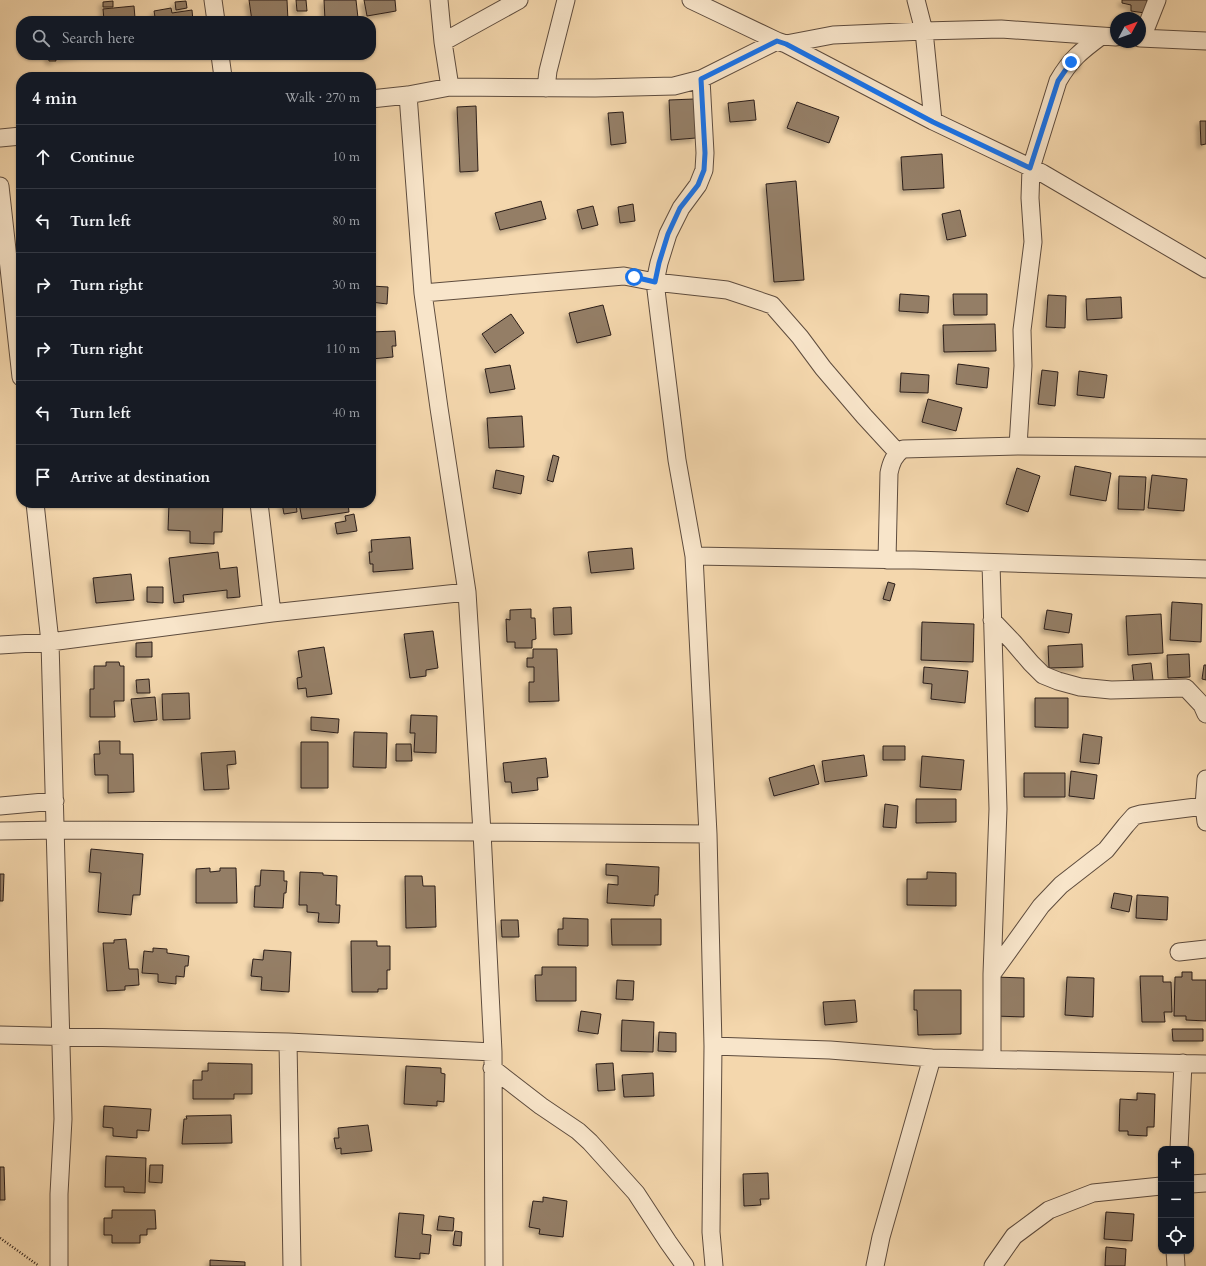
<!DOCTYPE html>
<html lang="en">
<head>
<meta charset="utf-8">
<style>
	:root { --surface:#171b24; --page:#20242c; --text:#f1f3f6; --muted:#9ea1a6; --line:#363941 }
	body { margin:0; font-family:Cardo,serif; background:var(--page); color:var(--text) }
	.controls { position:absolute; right:12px; bottom:12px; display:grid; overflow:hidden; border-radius:8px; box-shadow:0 1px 3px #0004 }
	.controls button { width:36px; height:36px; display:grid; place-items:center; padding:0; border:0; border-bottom:1px solid var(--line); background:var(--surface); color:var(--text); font:20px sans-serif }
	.compass { position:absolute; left:1110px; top:12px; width:36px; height:36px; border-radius:50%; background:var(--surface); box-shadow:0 1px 3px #0004; rotate:49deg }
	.stop { position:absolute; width:12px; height:12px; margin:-9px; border:3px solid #1a73e8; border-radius:50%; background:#fff }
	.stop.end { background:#1a73e8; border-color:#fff; box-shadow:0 1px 4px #0008 }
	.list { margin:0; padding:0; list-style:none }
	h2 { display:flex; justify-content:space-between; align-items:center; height:52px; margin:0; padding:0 16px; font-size:17px }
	h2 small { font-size:13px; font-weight:400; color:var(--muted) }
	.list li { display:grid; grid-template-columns:26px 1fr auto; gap:12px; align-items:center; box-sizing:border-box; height:64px; padding:0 16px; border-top:1px solid var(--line) }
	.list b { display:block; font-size:15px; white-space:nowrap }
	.list em { font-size:13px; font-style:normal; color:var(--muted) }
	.icon { flex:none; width:22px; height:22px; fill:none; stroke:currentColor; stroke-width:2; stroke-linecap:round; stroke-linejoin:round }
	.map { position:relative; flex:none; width:1206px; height:1266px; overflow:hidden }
	.search { position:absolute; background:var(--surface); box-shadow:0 1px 3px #0004; left:16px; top:16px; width:360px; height:44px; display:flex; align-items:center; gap:10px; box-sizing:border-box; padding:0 14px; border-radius:16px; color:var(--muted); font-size:15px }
	.panel { position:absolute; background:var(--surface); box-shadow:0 1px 3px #0004; left:16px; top:72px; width:360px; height:436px; border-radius:16px }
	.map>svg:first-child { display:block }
</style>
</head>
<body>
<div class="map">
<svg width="1206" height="1266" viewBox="0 0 1206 1266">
	<defs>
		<filter id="shadow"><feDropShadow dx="-3.5" dy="3.5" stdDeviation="2" flood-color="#0004"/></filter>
	</defs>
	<rect width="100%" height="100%" fill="#f4d7ad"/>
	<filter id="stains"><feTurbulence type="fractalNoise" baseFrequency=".005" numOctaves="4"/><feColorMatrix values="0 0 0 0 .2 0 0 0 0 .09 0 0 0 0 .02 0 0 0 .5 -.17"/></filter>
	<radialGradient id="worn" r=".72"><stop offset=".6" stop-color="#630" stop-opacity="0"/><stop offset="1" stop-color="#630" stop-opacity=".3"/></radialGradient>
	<path fill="#947e66" stroke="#2c1e19" filter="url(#shadow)" d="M 249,0 L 287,0 L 288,21 L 252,21 Z
		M 296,0 L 306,0 L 307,11 L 297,11 Z
		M 324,0 L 356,0 L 358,18 L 325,20 Z
		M 364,0 L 395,0 L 396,11 L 367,16 Z
		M 1122,0 L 1147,0 L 1145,13 L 1131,11 L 1131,5 L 1122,3 Z
		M 113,1 L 113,7 L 103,7 L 103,2 Z
		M 186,1 L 187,8 L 176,10 L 175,2 Z
		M 134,6 L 135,18 L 104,20 L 103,9 Z
		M 171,8 L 172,13 L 192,10 L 193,21 L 135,21 L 134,20 L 155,17 L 154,11 Z
		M 79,17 L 80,21 L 59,21 Z
		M 48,55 L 55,55 L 56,61 L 49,61 Z
		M 57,55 L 81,55 L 58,59 Z
		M 694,99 L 696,138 L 671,140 L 669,100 Z
		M 754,100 L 756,120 L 730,122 L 728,103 Z
		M 797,102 L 839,117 L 829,143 L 787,128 Z
		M 476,106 L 478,171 L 460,172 L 457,107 Z
		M 623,112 L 626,143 L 611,145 L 608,113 Z
		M 1200,121 L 1206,121 L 1206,144 L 1201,145 Z
		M 942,154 L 944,188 L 903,190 L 901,157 Z
		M 796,181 L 804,280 L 774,282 L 766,184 Z
		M 541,201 L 546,219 L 500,230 L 495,213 Z
		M 633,204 L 635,221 L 620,223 L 618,207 Z
		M 593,206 L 598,225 L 582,229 L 577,210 Z
		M 960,210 L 966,236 L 947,240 L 942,214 Z
		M 371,286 L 388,287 L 387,304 L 371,302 Z
		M 900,294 L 929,296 L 928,313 L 899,311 Z
		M 953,294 L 987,294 L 987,315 L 954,315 Z
		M 1048,295 L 1066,296 L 1065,328 L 1046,327 Z
		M 1121,297 L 1122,318 L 1087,320 L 1086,299 Z
		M 603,305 L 611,335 L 577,343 L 569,313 Z
		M 511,314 L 524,333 L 495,353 L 482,334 Z
		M 995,324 L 996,351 L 944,352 L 943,325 Z
		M 395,331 L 396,346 L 392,346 L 393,357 L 371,359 L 371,332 Z
		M 958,364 L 989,368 L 987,388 L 956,384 Z
		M 510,365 L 515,389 L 490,393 L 485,369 Z
		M 1042,370 L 1058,372 L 1055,406 L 1038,404 Z
		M 1079,371 L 1107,375 L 1104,398 L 1077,395 Z
		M 901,373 L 929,375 L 928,393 L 900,392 Z
		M 928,399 L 962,408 L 956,431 L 922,422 Z
		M 522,416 L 524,447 L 489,448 L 487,418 Z
		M 553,455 L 559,457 L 553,482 L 547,480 Z
		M 1075,466 L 1111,473 L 1106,501 L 1070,495 Z
		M 1017,468 L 1040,476 L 1028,512 L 1006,504 Z
		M 496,470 L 524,476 L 521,494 L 493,488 Z
		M 1152,475 L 1187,479 L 1184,511 L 1148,508 Z
		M 1119,476 L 1146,477 L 1144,510 L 1118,509 Z
		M 169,503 L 223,503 L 222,532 L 214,532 L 214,544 L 190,543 L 190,531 L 168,530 Z
		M 282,503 L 296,503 L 297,512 L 284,514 Z
		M 299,503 L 348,503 L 349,512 L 302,519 Z
		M 354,514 L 357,531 L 337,534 L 335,523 L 346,521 L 345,516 Z
		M 410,537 L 413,569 L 373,572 L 373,564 L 370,564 L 369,552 L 372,552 L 371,540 Z
		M 632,548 L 634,569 L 591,573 L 588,552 Z
		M 218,552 L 220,569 L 237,567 L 240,597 L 227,598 L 227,590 L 183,595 L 184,602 L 174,603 L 169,558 Z
		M 131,574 L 134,600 L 96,603 L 93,578 Z
		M 888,582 L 895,584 L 890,601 L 883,599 Z
		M 147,587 L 163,587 L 163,603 L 147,602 Z
		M 1172,602 L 1202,604 L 1201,642 L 1170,640 Z
		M 571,607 L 572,634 L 554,635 L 553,608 Z
		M 531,609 L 531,618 L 535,618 L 536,639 L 532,640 L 532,648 L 515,648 L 515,642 L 507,642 L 506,619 L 510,620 L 510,610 Z
		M 1047,610 L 1072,614 L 1069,633 L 1044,629 Z
		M 1161,614 L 1163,653 L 1128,655 L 1126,616 Z
		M 922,622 L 974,624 L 973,662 L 921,660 Z
		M 433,631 L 438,668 L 426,670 L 426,676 L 410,678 L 404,634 Z
		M 152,642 L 152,657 L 136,657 L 136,643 Z
		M 1082,644 L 1083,667 L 1049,668 L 1048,646 Z
		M 324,647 L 332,694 L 307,697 L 306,688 L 298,689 L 297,678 L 302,677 L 298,651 Z
		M 533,649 L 557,649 L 559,701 L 529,702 L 529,682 L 534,682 L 534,667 L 527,667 L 527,658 L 533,658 Z
		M 1189,654 L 1190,677 L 1168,678 L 1167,655 Z
		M 106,662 L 119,662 L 120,666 L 124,666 L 124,701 L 114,701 L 115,717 L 90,717 L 90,689 L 94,689 L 94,666 L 106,666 Z
		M 1151,663 L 1153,680 L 1134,682 L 1132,665 Z
		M 1204,665 L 1206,665 L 1206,680 L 1202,679 Z
		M 924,667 L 968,671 L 965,703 L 931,699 L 932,684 L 923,683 Z
		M 149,679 L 150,693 L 137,693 L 136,680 Z
		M 189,693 L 190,719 L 163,720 L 162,694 Z
		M 155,697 L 157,720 L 134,722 L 131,699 Z
		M 1035,698 L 1068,698 L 1068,728 L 1035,727 Z
		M 411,715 L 437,716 L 436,753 L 414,752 L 415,733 L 410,733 Z
		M 311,717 L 339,719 L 338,733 L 311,730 Z
		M 354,732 L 387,733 L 386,768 L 353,767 Z
		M 1083,734 L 1102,737 L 1099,764 L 1080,762 Z
		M 99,741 L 120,741 L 120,754 L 133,754 L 134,792 L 108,793 L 108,775 L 95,775 L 94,754 L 100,754 Z
		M 301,742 L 328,742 L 328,788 L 301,788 Z
		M 396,744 L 411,744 L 412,761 L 396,761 Z
		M 883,746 L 905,746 L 905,760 L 883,760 Z
		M 235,751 L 236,764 L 227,765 L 229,789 L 204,790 L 201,753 Z
		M 864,755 L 867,776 L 825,782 L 822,761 Z
		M 922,756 L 964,760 L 961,790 L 920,787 Z
		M 546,758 L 548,777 L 537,778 L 538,790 L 512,793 L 511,782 L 505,782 L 503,763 Z
		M 814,765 L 819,784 L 774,796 L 769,778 Z
		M 1071,771 L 1097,775 L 1094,799 L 1069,796 Z
		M 1024,773 L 1065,773 L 1065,797 L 1024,797 Z
		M 916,799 L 956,799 L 956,822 L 916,823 Z
		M 885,804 L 898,806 L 896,828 L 883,827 Z
		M 91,849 L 143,854 L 140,895 L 133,895 L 131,915 L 98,912 L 101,873 L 89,872 Z
		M 606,864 L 659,867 L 658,895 L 655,895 L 654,906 L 607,903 L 608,884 L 618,885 L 618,876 L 606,875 Z
		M 210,868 L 210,872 L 220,871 L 220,868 L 236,868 L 237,903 L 196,903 L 196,869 Z
		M 261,870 L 284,871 L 284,881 L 287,881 L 286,893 L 284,893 L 283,908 L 254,907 L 255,886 L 260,886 Z
		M 300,872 L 323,873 L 323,875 L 337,876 L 336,905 L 340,905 L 339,923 L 318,922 L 319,913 L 307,912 L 307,905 L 299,905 Z
		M 927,872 L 956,873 L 956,906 L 907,905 L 907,879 L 927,879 Z
		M 0,874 L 4,874 L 3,901 L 0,901 Z
		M 405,876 L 422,876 L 423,886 L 435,886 L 436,927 L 406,928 Z
		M 1114,893 L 1132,896 L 1129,912 L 1111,908 Z
		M 1137,895 L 1168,897 L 1167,920 L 1136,918 Z
		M 563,918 L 588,919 L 588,946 L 558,945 L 558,929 L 563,929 Z
		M 611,919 L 661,919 L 661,945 L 612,945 Z
		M 501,920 L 518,920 L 519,937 L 502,937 Z
		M 126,939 L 129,969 L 138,969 L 139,985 L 125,986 L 125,990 L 107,991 L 103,943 L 114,943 L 114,940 Z
		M 351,941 L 377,941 L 377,946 L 390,946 L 390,970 L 387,970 L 387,989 L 378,989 L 378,992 L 352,992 Z
		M 153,948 L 167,949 L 167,953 L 189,956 L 188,966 L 185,966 L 184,977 L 176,976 L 176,984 L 158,982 L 158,974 L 142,973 L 144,951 L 153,952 Z
		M 264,950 L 291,952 L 289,992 L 261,990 L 262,977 L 251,976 L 253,959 L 263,960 Z
		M 542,967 L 576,967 L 576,1001 L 536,1001 L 535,975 L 542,975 Z
		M 1182,972 L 1192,972 L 1192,980 L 1206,980 L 1206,1021 L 1186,1020 L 1186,1016 L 1174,1016 L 1175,977 L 1182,977 Z
		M 1140,976 L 1163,976 L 1163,982 L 1171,982 L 1172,1012 L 1164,1012 L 1165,1022 L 1142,1022 Z
		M 995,977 L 1024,978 L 1024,1017 L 995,1016 Z
		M 1067,977 L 1094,978 L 1093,1017 L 1065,1015 Z
		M 617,980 L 634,981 L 633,1000 L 616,999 Z
		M 914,990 L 961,990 L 961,1034 L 918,1035 L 917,1010 L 914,1010 Z
		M 855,1000 L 857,1022 L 825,1025 L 823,1002 Z
		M 581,1011 L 601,1014 L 598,1034 L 578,1031 Z
		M 622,1020 L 654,1022 L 653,1052 L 621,1051 Z
		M 1172,1029 L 1203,1029 L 1203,1041 L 1173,1041 Z
		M 659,1032 L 676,1033 L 676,1052 L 658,1051 Z
		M 208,1063 L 252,1064 L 252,1094 L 234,1094 L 234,1099 L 193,1099 L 193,1080 L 202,1080 L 202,1071 L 208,1071 Z
		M 613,1063 L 615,1090 L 598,1091 L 596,1064 Z
		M 406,1066 L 441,1068 L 441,1073 L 445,1074 L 444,1102 L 437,1101 L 437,1106 L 404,1104 Z
		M 653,1073 L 654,1096 L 624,1097 L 622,1075 Z
		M 1137,1093 L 1155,1094 L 1154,1127 L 1147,1127 L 1147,1136 L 1128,1135 L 1128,1131 L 1119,1131 L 1120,1099 L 1137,1100 Z
		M 104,1106 L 151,1109 L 149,1131 L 137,1130 L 137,1138 L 113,1136 L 113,1128 L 103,1127 Z
		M 231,1115 L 232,1143 L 182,1144 L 184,1119 L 187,1119 L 186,1116 Z
		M 368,1125 L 372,1151 L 341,1154 L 341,1148 L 336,1149 L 334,1138 L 339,1138 L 338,1128 Z
		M 106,1156 L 146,1158 L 145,1193 L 124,1192 L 124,1187 L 105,1187 Z
		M 150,1165 L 163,1165 L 162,1183 L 149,1182 Z
		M 0,1167 L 4,1167 L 5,1200 L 0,1200 Z
		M 768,1173 L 769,1199 L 760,1199 L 761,1205 L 744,1206 L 743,1174 Z
		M 543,1197 L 567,1201 L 563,1237 L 539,1234 L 540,1229 L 529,1227 L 533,1201 L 543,1202 Z
		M 112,1210 L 155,1210 L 156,1229 L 147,1229 L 147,1235 L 140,1235 L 140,1243 L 112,1243 L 112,1235 L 104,1235 L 104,1218 L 112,1218 Z
		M 1106,1212 L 1134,1214 L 1132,1241 L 1104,1239 Z
		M 399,1213 L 424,1215 L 422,1234 L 431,1235 L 429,1254 L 420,1253 L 420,1259 L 395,1257 Z
		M 439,1216 L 454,1218 L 453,1231 L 437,1230 Z
		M 455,1231 L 462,1232 L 461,1246 L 453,1245 Z
		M 1106,1247 L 1126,1249 L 1125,1266 L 1105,1266 Z
		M 210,1260 L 245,1262 L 245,1266 L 210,1266 Z"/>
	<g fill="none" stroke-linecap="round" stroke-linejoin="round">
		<defs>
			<path id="minor" d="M 213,0 L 216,21
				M 439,0 L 443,42 L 450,87
				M 691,0 L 777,41
				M 916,0 L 924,31 L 933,121
				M 1140,38 L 1206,41
				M 1142,38 L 1157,0
				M 443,42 L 519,0
				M 786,44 L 833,35 L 924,31 L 1001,29 L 1116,37
				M 220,55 L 223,77
				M 701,79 L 705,153 L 704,170 L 698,185 L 681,208 L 668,234 L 659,263 L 655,282 L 677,460 L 694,556 L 708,834 L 713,1046 L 711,1232 L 714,1266
				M 546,88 L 548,71 L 566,0
				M 408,95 L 423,293 L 439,408 L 467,592 L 482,832 L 493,1052 L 494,1266
				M 371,99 L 408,95 L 450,87 L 595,88 L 674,86 L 701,79 L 777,41 L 786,44 L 933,121 L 1042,173 L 1206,269
				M 0,138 L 21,136
				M 0,186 L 21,377
				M 423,293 L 624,276 L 655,282 L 727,290 L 772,305 L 800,337 L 823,368 L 864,416 L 898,453
				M 1018,446 L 1023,366 L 1022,330 L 1033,242 L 1030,198 L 1031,168 L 1058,81 C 1070,60 1081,51 1100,37
				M 35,503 L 50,642 L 63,1119 L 59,1194 L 59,1266
				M 259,503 L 272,613
				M 694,556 L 914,560 L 1206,569
				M 887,560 L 889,473 C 891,463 894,455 903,449 L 1018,446 L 1206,448
				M 991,563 L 998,809 L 992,974 L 992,1059
				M 992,620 L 1013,642 L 1031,663 L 1043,675 L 1058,681 L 1080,687 L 1111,690 L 1186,688 L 1202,705 L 1206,714
				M 0,645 L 50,642 L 272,613 L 467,592
				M 1206,779 L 1204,806 L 1206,822
				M 0,806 L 55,801
				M 0,831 L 56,830 L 482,832 L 708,834
				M 1179,952 L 1206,949
				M 992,974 L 1041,906 L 1061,885 L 1106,850 L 1126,825 L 1134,816 L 1141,814 L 1204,806
				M 0,1035 L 288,1042 L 493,1052
				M 288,1042 L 292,1266
				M 713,1046 L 830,1050 L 932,1058 L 1206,1064
				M 492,1068 L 541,1106 L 578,1131 L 590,1142 L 636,1193 L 668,1242 L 685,1266
				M 1179,1149 L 1183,1063
				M 1191,1184 L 1206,1183
				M 1175,1251 L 1176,1266
				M 875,1266 L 881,1237 L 932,1058
				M 993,1266 L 1014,1236 L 1049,1210 L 1093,1193 L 1161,1186"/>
		</defs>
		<use href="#minor" stroke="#5e4c3e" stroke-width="19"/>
		<path stroke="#2c1e19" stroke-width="2.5" stroke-dasharray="1 2" stroke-linecap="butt" d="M 0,1238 L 39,1266"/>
		<use href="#minor" stroke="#f8e5ca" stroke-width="17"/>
	</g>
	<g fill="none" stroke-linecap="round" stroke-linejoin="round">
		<path stroke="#1a73e8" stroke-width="5" d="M 634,277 L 655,282 L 659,263 L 668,234 L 680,208 L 698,185 L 704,170 L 705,153 L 701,79 L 777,41 L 786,44 L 933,122 L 1030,168 L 1058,81 L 1071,62"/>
	</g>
	<rect width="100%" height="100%" filter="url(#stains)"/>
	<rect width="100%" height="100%" fill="url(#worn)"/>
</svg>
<div class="controls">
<button>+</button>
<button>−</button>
<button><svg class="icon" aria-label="locate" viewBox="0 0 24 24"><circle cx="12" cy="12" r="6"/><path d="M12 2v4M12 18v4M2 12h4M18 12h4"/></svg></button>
</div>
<svg class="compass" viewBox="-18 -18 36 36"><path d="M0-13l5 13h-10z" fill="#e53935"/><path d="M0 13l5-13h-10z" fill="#9ea1a6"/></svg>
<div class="stop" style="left:634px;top:277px"></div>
<div class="stop end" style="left:1071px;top:62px"></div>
<div class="search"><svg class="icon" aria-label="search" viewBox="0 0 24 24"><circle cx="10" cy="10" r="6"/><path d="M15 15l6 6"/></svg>Search here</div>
<section class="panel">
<h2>4 min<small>Walk · 270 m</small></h2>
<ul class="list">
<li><svg class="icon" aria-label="ahead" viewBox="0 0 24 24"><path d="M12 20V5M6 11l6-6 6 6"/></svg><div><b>Continue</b></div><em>10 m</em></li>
<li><svg class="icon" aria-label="left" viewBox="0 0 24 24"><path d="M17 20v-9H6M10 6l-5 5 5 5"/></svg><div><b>Turn left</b></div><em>80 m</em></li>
<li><svg class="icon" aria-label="right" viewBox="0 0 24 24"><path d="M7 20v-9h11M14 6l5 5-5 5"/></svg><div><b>Turn right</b></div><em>30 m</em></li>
<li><svg class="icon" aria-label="right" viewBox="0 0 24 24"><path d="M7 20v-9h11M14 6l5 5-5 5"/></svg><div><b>Turn right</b></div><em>110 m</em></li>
<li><svg class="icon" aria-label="left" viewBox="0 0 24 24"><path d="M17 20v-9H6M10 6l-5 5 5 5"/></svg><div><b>Turn left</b></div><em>40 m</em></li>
<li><svg class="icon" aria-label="arrive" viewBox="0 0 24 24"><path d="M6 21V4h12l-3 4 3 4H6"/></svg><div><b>Arrive at destination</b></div></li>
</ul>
</section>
</div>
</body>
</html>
